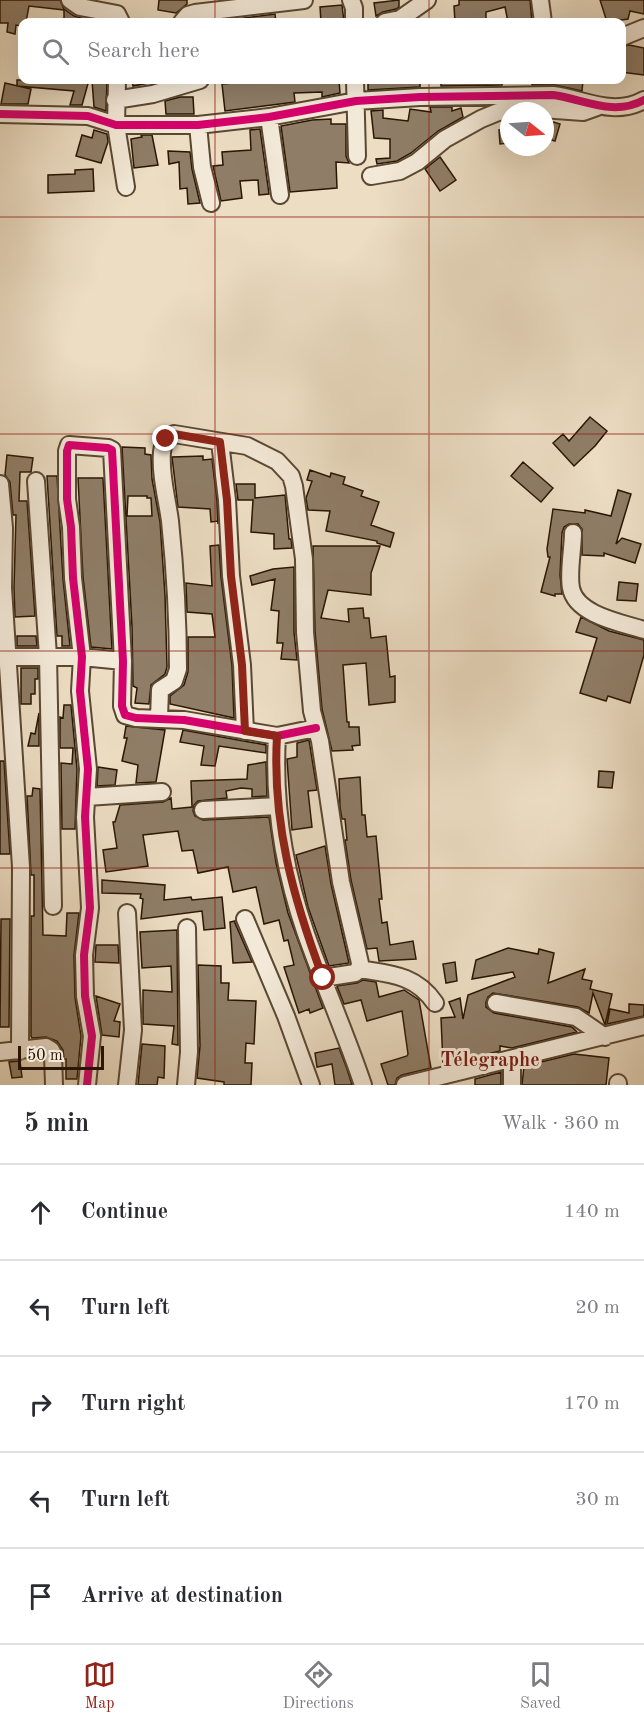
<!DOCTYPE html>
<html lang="en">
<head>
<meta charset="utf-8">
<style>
	:root { --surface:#fff; --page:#f2f2f3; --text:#2b2b33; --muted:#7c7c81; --line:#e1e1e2; --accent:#8f2418 }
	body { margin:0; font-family:"Old Standard TT",serif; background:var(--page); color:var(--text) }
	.compass { position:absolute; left:500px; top:102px; width:54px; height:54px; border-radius:50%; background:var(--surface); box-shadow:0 6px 24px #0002; rotate:107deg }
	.scale { position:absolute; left:18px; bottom:15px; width:86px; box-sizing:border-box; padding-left:6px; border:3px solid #2a1603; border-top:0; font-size:16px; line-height:21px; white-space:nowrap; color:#2a1603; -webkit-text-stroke:4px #f3e9d8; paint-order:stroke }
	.stop { position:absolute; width:18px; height:18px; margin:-14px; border:4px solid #8f2418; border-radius:50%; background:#fff }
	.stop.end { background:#8f2418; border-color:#fff; box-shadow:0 2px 6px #0008 }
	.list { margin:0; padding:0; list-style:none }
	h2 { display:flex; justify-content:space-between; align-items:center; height:78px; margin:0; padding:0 24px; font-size:26px }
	h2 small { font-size:20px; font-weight:400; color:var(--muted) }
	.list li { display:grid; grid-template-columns:39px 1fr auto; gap:18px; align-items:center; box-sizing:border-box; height:96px; padding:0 24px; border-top:2px solid var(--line) }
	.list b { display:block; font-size:22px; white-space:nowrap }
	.list em { font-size:20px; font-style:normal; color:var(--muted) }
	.icon { flex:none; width:33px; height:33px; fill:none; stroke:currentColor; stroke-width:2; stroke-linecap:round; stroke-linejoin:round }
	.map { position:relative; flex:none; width:644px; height:1085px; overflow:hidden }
	.search { position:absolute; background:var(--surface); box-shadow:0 6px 24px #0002; left:18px; right:18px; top:18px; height:66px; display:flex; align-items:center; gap:15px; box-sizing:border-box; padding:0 21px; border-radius:12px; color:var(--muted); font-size:22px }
	.sheet { height:558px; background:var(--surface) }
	nav { display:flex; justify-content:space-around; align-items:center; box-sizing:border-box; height:84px; border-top:2px solid var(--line); background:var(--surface); font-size:16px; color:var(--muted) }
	nav a { display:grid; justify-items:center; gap:3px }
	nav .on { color:var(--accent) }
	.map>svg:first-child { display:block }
</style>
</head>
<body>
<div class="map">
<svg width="644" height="1085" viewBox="0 0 644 1085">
	<rect width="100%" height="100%" fill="#ecddc3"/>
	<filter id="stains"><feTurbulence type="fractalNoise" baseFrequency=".00333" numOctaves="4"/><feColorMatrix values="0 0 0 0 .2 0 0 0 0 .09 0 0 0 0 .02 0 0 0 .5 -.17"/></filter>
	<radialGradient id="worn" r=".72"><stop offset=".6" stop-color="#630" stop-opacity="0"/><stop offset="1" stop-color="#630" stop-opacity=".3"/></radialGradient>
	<path fill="#8f7d67" stroke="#2a1603" stroke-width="1.5" fill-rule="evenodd" d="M 0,0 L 60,0 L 64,9 L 74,16 L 85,19 L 85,22 L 64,22 L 64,10 L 29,6 L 26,22 L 22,22 L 22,26 L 16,25 L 15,34 L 7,32 L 8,23 L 0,23 Z
		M 159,0 L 187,0 L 187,4 L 176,13 L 158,10 Z
		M 399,0 L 399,7 L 396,9 L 383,12 L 376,16 L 374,3 Z
		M 459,0 L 530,0 L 532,22 L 508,22 L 505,7 L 486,12 L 486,22 L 455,22 L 454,6 L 459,5 Z
		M 600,0 L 644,0 L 644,14 L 630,11 L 628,19 L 607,22 Z
		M 342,5 L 344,22 L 321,22 L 320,7 Z
		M 275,14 L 276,22 L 229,22 L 229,20 Z
		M 629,45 L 644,48 L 644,75 L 621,72 L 621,47 Z
		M 17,80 L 89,80 L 82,105 L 70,105 L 74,91 L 17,86 Z
		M 92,80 L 107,80 L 106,111 L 94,107 Z
		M 132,80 L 165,80 L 133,86 Z
		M 244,80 L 339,80 L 340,93 L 322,97 L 322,92 L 294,93 L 295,102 L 225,111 L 222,84 L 244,82 Z
		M 368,80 L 420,80 L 420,87 L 368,90 Z
		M 441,80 L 502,80 L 502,85 L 441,86 Z
		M 532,80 L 583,80 L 582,91 L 555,85 L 532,85 Z
		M 5,83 L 31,89 L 28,104 L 1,104 Z
		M 180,97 L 193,97 L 194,114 L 166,114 L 165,101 Z
		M 430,107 L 452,107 L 452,111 L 461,108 L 463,117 L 438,131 L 411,153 L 397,161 L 377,164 L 376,159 L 390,158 L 390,139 L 374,138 L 371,111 L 383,110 L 383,118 L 408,121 L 410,109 L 431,112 Z
		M 331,119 L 331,124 L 346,124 L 346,156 L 349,163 L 336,162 L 337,188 L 290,192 L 281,126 L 312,120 Z
		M 550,121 L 560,124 L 555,141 L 545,138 Z
		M 260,129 L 269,194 L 259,195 L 258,180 L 240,181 L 242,198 L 221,201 L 213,166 L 223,165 L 222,152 L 251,150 L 250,130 Z
		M 508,129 L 509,143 L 500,144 L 499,130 Z
		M 94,130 L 107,134 L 108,142 L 101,163 L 76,156 L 82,135 L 92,138 Z
		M 141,135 L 152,135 L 158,165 L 134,168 L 131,139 L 142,137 Z
		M 168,151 L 190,152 L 192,169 L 200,203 L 188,204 L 187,188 L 180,189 L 179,162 L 169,164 Z
		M 440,157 L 456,180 L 440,191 L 425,169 Z
		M 93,169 L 94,191 L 48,193 L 48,175 L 75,174 L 75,170 Z
		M 590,417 L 607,431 L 595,446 L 574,466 L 553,443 L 563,434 L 569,441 Z
		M 122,447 L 145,448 L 145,454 L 151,455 L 152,479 L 160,522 L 165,595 L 167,667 L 165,674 L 151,685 L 149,704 L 135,703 L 137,688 L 133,686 L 132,625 L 132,627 ZM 128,496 L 147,496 L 147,498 L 151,498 L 152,516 L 127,516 Z
		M 7,455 L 33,458 L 31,472 L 20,472 L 19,501 L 27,501 L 35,616 L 15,617 L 14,588 L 16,515 L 13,515 L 10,482 L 5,475 Z
		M 203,456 L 203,460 L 212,459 L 217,501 L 218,524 L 218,521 L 211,522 L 210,509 L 178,507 L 172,457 Z
		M 523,462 L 553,488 L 541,502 L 511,476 Z
		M 310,470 L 330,477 L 331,473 L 345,477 L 343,484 L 363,491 L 361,496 L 379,502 L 371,525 L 394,533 L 390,547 L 377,543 L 377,541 L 326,531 L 330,511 L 308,510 L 306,498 L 312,481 L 307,480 Z
		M 47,476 L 57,476 L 63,579 L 70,646 L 62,646 L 62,636 L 57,636 Z
		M 78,478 L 103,478 L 112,649 L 91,647 L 83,577 Z
		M 236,484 L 255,484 L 255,498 L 285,495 L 289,539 L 291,539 L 292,548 L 274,549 L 274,534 L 251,532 L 253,500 L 238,500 Z
		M 618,490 L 631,494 L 616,544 L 622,538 L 641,544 L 635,563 L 604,553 L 604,556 L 582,555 L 582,529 L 578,524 L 569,524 L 564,527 L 562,533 L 560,575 L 562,594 L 555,594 L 555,596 L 541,592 L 550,557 L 548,557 L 547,549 L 553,509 L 585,513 L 585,510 L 611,516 Z
		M 219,545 L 221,577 L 232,666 L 234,718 L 170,704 L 170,696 L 184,685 L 188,672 L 188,637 L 215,637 L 212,614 L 187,612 L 186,583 L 212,586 L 210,546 Z
		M 313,546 L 380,546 L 371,573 L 371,595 L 328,590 L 321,618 L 349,622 L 348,609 L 363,608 L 364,618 L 369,618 L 371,638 L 386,636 L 390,677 L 395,676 L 395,702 L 369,705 L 366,663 L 343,665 L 347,722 L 349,722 L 349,727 L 359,727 L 360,745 L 352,746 L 353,750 L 332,751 L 322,709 L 315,631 Z
		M 294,567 L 294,632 L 297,660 L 281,659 L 283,643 L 277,643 L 279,611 L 271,610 L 275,579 L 252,585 L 250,576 L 273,569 Z
		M 619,582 L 638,584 L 636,601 L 617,600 Z
		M 581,617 L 609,631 L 644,640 L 644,655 L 630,703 L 608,696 L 606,701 L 580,693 L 597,638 L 576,632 Z
		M 17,636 L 36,636 L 37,646 L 17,646 Z
		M 21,668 L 38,668 L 38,679 L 35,679 L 35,694 L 31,694 L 31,704 L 21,704 Z
		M 64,705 L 71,705 L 77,769 L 75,829 L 62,829 L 61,763 L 72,764 L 73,748 L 60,748 L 60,717 L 63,718 Z
		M 39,713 L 39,746 L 28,746 L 31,733 L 35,734 Z
		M 126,726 L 165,730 L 156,782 L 136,783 L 138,765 L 122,761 L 127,738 L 124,738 Z
		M 183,730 L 266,745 L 266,753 L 219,746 L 215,766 L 201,765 L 204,746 L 180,742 Z
		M 309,740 L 317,790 L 308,791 L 312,827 L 292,830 L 287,759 L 297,757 L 297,743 Z
		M 0,761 L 4,761 L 10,854 L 0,854 Z
		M 266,762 L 267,796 L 252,797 L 252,789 L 241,788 L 226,791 L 227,798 L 198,801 L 194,805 L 193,811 L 195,816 L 203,820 L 269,817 L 276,863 L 288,913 L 323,1008 L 310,1013 L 309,1009 L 299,1013 L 284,967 L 294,965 L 288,940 L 284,941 L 279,920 L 264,924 L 256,887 L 233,892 L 228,867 L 198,873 L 193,850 L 182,851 L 178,831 L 143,835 L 148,866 L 106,872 L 103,850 L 117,848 L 113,822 L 115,822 L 120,805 L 163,802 L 171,798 L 172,809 L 192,807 L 191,781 L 247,779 L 248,765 Z
		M 98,767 L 117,770 L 115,785 L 97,786 Z
		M 599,771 L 614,772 L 612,788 L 598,787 Z
		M 360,777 L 362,815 L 365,815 L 367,837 L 376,836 L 382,899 L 379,899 L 382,923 L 387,922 L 390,945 L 413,941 L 416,959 L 379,961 L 377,948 L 367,949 L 351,880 L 345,840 L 347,840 L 345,819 L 342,819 L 340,807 L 339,779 Z
		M 33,788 L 40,789 L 43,935 L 66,936 L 67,913 L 79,913 L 74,955 L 75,998 L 81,1036 L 77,1079 L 66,1079 L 66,1059 L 64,1059 L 63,1050 L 57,1041 L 46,1037 L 32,1038 L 31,1036 L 31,916 L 34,916 L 34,875 L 31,875 L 27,796 L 32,796 Z
		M 325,846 L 331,884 L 349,963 L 329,966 L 308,907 L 296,855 Z
		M 102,880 L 165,885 L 164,900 L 191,897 L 192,900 L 222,897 L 225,928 L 204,930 L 202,911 L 141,919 L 143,899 L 140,898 L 141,894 L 102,893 Z
		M 1,919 L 10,919 L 9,1027 L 0,1027 Z
		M 235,921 L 235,923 L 252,962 L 233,963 L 230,922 Z
		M 177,930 L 178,1045 L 172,1044 L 174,1026 L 143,1024 L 143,990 L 172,992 L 171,966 L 142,968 L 140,932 Z
		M 96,945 L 118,945 L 119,963 L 95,962 Z
		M 508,948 L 538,954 L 539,949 L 554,953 L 548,983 L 585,969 L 582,979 L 592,981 L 590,989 L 612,994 L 605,1025 L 593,993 L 589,1013 L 578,1007 L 493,993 L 488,997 L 486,1002 L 486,1007 L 494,1013 L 572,1027 L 577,1032 L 512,1048 L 500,1046 L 500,1051 L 443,1065 L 441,1018 L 455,1017 L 449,1002 L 460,998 L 463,1019 L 468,995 L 515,977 L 513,972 L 472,979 L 476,960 Z
		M 455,962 L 457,981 L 446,983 L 443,964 Z
		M 198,965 L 221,966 L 221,983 L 229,983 L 228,1000 L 256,1001 L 254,1044 L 246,1043 L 245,1063 L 252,1063 L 251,1085 L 224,1085 L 224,1082 L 197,1078 L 200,1046 Z
		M 363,980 L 376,982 L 379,997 L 404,990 L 419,1000 L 431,1068 L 402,1075 L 397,1078 L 395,1085 L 388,1085 L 381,1064 L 407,1056 L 408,1054 L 402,1011 L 367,1021 L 361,1000 L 344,1004 L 337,986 L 357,983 Z
		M 96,996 L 120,1004 L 114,1021 L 120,1022 L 119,1037 L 102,1035 Z
		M 629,1004 L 644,1005 L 644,1016 L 607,1024 L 610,1009 L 629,1013 Z
		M 142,1044 L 165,1046 L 164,1078 L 158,1077 L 157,1085 L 138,1085 Z
		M 339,1048 L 347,1069 L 352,1085 L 335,1085 L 332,1064 L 317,1067 L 315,1053 Z
		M 574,1054 L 609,1058 L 606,1085 L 522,1085 L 524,1066 Z
		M 20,1061 L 22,1077 L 12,1078 L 9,1062 Z
		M 501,1072 L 501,1085 L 475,1085 L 475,1079 Z"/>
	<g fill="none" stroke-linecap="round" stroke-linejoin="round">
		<defs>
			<path id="minor" d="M 70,0 L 80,7 L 117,14 L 121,22
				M 351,0 L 354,8 L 354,22
				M 540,0 L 543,22
				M 182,22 L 188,15 L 195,13 L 304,0
				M 385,22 L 400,19 L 427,0
				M 622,37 L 644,28
				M 117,80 L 116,125 L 126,187
				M 355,80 L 357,156
				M 115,100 L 153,94 L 200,80
				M 0,114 L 88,116 L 116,125 L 198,125 L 269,117 L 356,101 L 420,97 L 553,95 C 584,99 613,117 644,100
				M 269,117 L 280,195
				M 198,125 L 202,167 L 211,203
				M 371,176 L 400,171 L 417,162 L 445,139 L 481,119 L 498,112 L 542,109 L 583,112 L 597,107
				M 220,442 L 227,500 L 231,576 L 242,665 L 245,731
				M 36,481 L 48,656 L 53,906
				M 0,484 L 4,528 L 3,588 L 21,867 L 20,1051
				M 573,533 C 573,548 568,573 571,588 C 576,615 622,623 644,630
				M 0,657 L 82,657 L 123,661
				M 159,718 L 160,690 L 174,681 L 178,669 C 178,620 175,569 170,521 C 167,498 160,475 162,452 C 163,443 166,437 174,434 L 247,446 L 277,461 L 291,476 L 294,486 L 304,559 L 305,632 L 312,711 L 320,741 L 341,882 L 360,963 L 359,969 L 355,973 L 323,978
				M 277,736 C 273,803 284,870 306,934 C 324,985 346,1034 363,1085
				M 87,797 L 162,792
				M 203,810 L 278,806
				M 245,919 L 286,1016 L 311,1085
				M 359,969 C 391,974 416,975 435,1003
				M 496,1003 L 576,1017 L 605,1037
				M 0,1052 L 46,1047 L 51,1050 L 53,1054 L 54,1085
				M 512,1059 L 512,1085
				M 87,1085 L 92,1036 L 85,996 L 84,955 L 90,908 L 85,817 L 88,769 L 80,691 L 82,657 L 73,578 L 71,527 L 67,499 L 67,451 L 69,445 L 108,448 L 112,450 L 123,661 L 122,706 L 125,715 L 136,718 L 184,720 L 277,736 L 316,728
				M 127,1085 L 133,1030 L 127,913
				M 186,1085 L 189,1052 L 187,928
				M 405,1085 L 644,1026
				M 618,1085 L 618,1083"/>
		</defs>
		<use href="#minor" stroke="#5a4833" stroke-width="20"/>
		<use href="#minor" stroke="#f3e9d8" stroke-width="16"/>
		<defs>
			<path id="cycleway" d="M 0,114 L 88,116 L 116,125 L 198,125 L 269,117 L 356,101 L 420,97 L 553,95 C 584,99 613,117 644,100
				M 87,1085 L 92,1036 L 85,996 L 84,955 L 90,908 L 85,817 L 88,769 L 80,691 L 82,657 L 73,578 L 71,527 L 67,499 L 67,451 L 69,445 L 108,448 L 112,450 L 123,661 L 122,706 L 125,715 L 136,718 L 184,720 L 277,736 L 316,728"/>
		</defs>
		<use href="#cycleway" stroke="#f3e9d8" stroke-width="11"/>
		<use href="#cycleway" stroke="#d6006c" stroke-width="8"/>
	</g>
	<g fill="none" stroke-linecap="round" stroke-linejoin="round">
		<path stroke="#8f2418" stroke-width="8" d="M 166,439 L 174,434 L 220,442 L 227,500 L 231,576 L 242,665 L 245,731 L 277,736 C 272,823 293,898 323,978"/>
	</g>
	<path fill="none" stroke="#8f2418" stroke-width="1.5" stroke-opacity="0.55" d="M 215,0 L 215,22M 429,0 L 429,22M 215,80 L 215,1085M 429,80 L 429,1085M 0,217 L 644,217M 0,434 L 644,434M 0,651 L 644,651M 0,868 L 644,868"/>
	<g text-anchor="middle" stroke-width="6" stroke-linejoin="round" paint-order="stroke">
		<g font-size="20" font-weight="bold" fill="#7a1f14" stroke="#f3e9d8">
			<text x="490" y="1066">Télegraphe</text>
		</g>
	</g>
	<rect width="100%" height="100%" filter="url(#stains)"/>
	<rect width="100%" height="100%" fill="url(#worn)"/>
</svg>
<svg class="compass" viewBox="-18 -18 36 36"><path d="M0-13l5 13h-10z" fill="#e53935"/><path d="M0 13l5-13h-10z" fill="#7c7c81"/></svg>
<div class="scale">50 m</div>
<div class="stop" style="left:323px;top:978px"></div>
<div class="stop end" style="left:166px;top:439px"></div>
<div class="search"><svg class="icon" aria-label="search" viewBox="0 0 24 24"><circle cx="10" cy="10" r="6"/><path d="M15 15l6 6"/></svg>Search here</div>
</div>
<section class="sheet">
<h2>5 min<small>Walk · 360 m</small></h2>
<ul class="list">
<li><svg class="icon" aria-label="ahead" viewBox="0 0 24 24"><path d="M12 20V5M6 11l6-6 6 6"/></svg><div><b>Continue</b></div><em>140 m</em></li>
<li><svg class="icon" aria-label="left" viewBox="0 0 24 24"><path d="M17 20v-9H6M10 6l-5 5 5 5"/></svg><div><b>Turn left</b></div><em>20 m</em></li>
<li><svg class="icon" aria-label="right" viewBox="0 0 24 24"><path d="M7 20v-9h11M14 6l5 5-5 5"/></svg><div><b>Turn right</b></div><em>170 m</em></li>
<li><svg class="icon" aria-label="left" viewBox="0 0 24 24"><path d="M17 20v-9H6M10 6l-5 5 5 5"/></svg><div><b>Turn left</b></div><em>30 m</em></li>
<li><svg class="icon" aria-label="arrive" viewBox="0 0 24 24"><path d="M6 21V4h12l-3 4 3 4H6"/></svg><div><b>Arrive at destination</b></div></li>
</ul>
</section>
<nav>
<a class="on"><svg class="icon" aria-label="map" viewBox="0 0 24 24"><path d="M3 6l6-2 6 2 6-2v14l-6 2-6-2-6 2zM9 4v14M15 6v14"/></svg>Map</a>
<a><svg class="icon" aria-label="directions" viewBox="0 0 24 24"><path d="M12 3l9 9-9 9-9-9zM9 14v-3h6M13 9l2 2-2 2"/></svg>Directions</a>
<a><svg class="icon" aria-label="saved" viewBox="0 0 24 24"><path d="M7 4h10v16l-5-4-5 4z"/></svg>Saved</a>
</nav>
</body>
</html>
